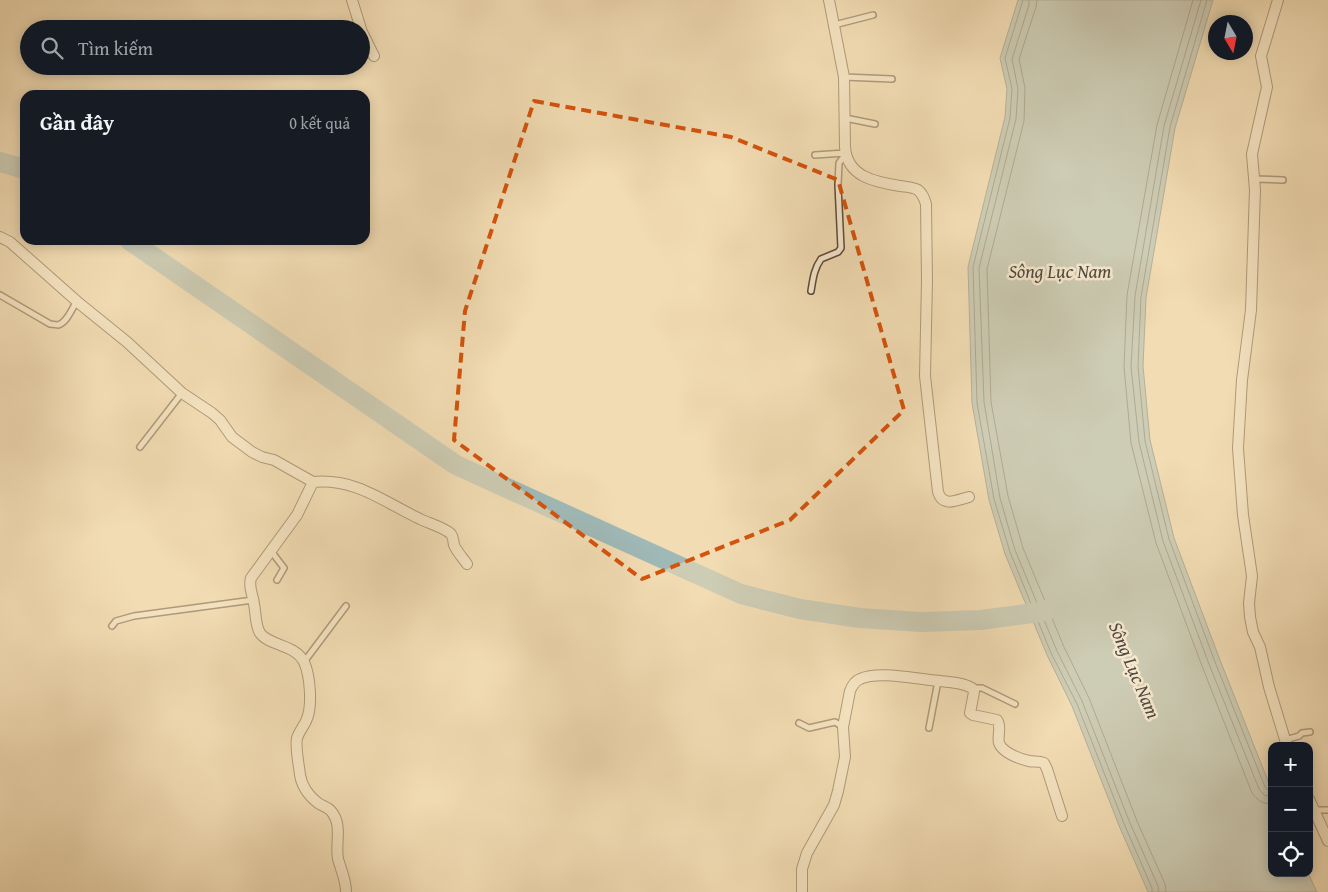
<!DOCTYPE html>
<html lang="vi">
<head>
<meta charset="utf-8">
<style>
	:root { --surface:#171b24; --page:#242831; --text:#f1f3f6; --muted:#9ea1a6; --line:#363941 }
	body { margin:0; font-family:"Gentium Book Plus",serif; background:var(--page); color:var(--text) }
	.controls { position:absolute; right:15px; bottom:15px; display:grid; overflow:hidden; border-radius:10px; box-shadow:0 2px 12px #0003 }
	.controls button { width:45px; height:45px; display:grid; place-items:center; padding:0; border:0; border-bottom:1px solid var(--line); background:var(--surface); color:var(--text); font:25px sans-serif }
	.compass { position:absolute; left:1208px; top:15px; width:45px; height:45px; border-radius:50%; background:var(--surface); box-shadow:0 2px 12px #0003; rotate:170deg }
	.list { margin:0; padding:0; list-style:none }
	h2 { display:flex; justify-content:space-between; align-items:center; height:65px; margin:0; padding:0 20px; font-size:21px }
	h2 small { font-size:16px; font-weight:400; color:var(--muted) }
	.icon { flex:none; width:28px; height:28px; fill:none; stroke:currentColor; stroke-width:2; stroke-linecap:round; stroke-linejoin:round }
	.map { position:relative; flex:none; width:1328px; height:892px; overflow:hidden }
	.search { position:absolute; background:var(--surface); box-shadow:0 2px 12px #0003; left:20px; top:20px; width:350px; height:55px; display:flex; align-items:center; gap:12px; box-sizing:border-box; padding:0 18px; border-radius:28px; color:var(--muted); font-size:19px }
	.panel { position:absolute; background:var(--surface); box-shadow:0 2px 12px #0003; left:20px; top:90px; width:350px; height:155px; border-radius:15px }
	.map>svg:first-child { display:block }
</style>
</head>
<body>
<div class="map">
<svg width="1328" height="892" viewBox="0 0 1328 892">
	<rect width="100%" height="100%" fill="#f2dcb3"/>
	<filter id="stains"><feTurbulence type="fractalNoise" baseFrequency=".004" numOctaves="4"/><feColorMatrix values="0 0 0 0 .2 0 0 0 0 .09 0 0 0 0 .02 0 0 0 .5 -.17"/></filter>
	<radialGradient id="worn" r=".72"><stop offset=".6" stop-color="#630" stop-opacity="0"/><stop offset="1" stop-color="#630" stop-opacity=".3"/></radialGradient>
	<path fill="#9fb9b7" stroke="#717a74" d="M 1018,0 L 1213,0 L 1175,128 L 1146,298 L 1143,366 L 1150,440 L 1174,538 L 1220,660 L 1272,791 L 1272,873 L 1308,873 L 1317,892 L 1148,892 L 1120,828 L 1072,706 L 1047,655 L 1005,554 L 989,500 L 972,403 L 968,267 L 1005,117 L 1007,89 L 1000,58 Z"/>
	<g fill="none" stroke-linecap="round" stroke-linejoin="round">
		<path stroke="#656a64" stroke-width="1" d="M 1023,0 L 1005,58 L 1012,89 L 1010,118 L 973,267 L 977,403 L 994,499 L 1010,552 L 1051,653 L 1077,704 L 1125,826 L 1152,888 L 1152,892
			M 1029,0 L 1029,5 L 1012,59 L 1018,89 L 1016,119 L 979,268 L 984,402 L 1000,498 L 1015,550 L 1057,651 L 1082,701 L 1130,823 L 1158,886 L 1159,892
			M 1037,0 L 1036,7 L 1019,59 L 1025,88 L 1024,121 L 987,269 L 991,402 L 1008,496 L 1023,548 L 1064,647 L 1089,698 L 1137,821 L 1165,884 L 1166,892
			M 1193,0 L 1157,125 L 1127,295 L 1124,367 L 1131,443 L 1156,543 L 1202,666 L 1252,793 C 1257,800 1263,804 1272,804
			M 1201,0 L 1164,126 L 1135,296 L 1131,367 L 1139,442 L 1163,541 L 1209,664 L 1259,789 L 1264,795 L 1272,797
			M 1207,0 L 1170,127 L 1141,297 L 1138,366 L 1145,441 L 1169,539 L 1215,662 L 1265,787 L 1268,790 L 1272,790"/>
		<path stroke="#9fb9b7" stroke-width="20" d="M 0,162 L 25,169
			M 129,240 L 456,465 L 741,594 L 800,609 L 860,618 L 921,622 L 981,620 L 1040,612 L 1056,607"/>
		<defs>
			<path id="service" d="M 834,25 L 873,15
				M 844,77 L 892,79
				M 845,118 L 875,124
				M 815,155 L 845,153
				M 1254,179 L 1283,180
				M 811,291 C 813,279 814,269 821,259 L 838,252 L 841,248 L 838,185 L 839,163 L 845,155
				M 0,295 L 50,324 C 52,324 57,325 58,325 C 67,323 72,308 77,301
				M 140,447 L 182,393
				M 271,551 L 284,568 L 277,580
				M 112,626 L 116,621 L 134,616 L 253,600
				M 304,662 L 346,606
				M 972,688 L 982,688 L 1015,704
				M 799,723 L 809,728 L 835,722 L 843,727
				M 929,728 L 938,681
				M 1285,740 L 1299,736 L 1302,733 L 1310,732
				M 1314,810 L 1328,810"/>
			<path id="minor" d="M 352,0 L 361,29
				M 829,0 L 844,77 L 845,147 C 847,177 875,182 900,186 C 906,187 913,187 918,190 C 923,194 924,198 926,204 L 927,280 L 925,376 L 938,492 C 943,508 957,500 969,497
				M 1278,0 L 1261,56 L 1267,87 L 1252,154 L 1255,190 L 1251,310 L 1242,380 L 1238,448 L 1243,515 L 1252,576 L 1249,603 L 1250,617 L 1253,632 L 1260,647 L 1269,687 L 1287,746
				M 361,30 L 374,56
				M 0,237 L 10,242 L 80,304 L 127,342 L 182,393 L 212,413 L 220,420 L 232,437 L 252,452 L 262,457 L 274,460 L 313,482 L 297,515 L 251,578 C 248,588 253,594 254,604 C 256,613 255,625 260,633 C 269,646 295,644 304,662 C 310,675 313,707 306,721 C 303,727 299,732 297,738 C 295,747 299,765 300,775 C 302,787 309,796 318,803 C 322,806 328,807 331,811 C 343,825 335,843 338,859 C 341,870 346,880 346,892
				M 313,482 C 356,478 384,502 420,519 C 428,523 445,528 451,534 C 454,538 453,541 454,545 C 457,552 463,558 467,564
				M 1309,799 L 1328,841
				M 802,892 L 802,869 L 807,853 L 834,805 L 838,791 L 845,757 L 843,727 L 850,691 C 852,686 855,681 860,679 C 878,671 910,678 930,680 C 943,682 960,681 972,688 L 974,692 L 970,713 L 973,715 L 997,720 C 1002,727 997,735 999,743 C 1002,752 1019,759 1029,761 C 1034,762 1039,761 1044,763 L 1047,769 L 1062,816"/>
		</defs>
		<use href="#service" stroke="#5d4b39" stroke-width="8"/>
		<use href="#minor" stroke="#5d4b39" stroke-width="12"/>
		<use href="#service" stroke="#f7e8ce" stroke-width="5"/>
		<use href="#minor" stroke="#f7e8ce" stroke-width="10"/>
	</g>
	<path d="M0 0H1328V892H0ZM 534,101 L 731,137 L 838,180 L 904,410 L 790,520 L 642,579 L 454,440 L 465,311 Z" fill="#f2dcb3" fill-opacity=".55" fill-rule="evenodd"/>
	<path fill="none" stroke="#d5530c" stroke-width="4" stroke-dasharray="10 6" stroke-linejoin="round" d="M 534,101 L 731,137 L 838,180 L 904,410 L 790,520 L 642,579 L 454,440 L 465,311 Z"/>
	<g text-anchor="middle" stroke-width="5" stroke-linejoin="round" paint-order="stroke">
		<g font-size="19" font-style="italic" fill="#4e4a42" stroke="#f7e8ce">
			<text x="1060" y="278">Sông Lục Nam</text>
			<text transform="translate(1135 670) rotate(67)" y="7">Sông Lục Nam</text>
		</g>
	</g>
	<rect width="100%" height="100%" filter="url(#stains)"/>
	<rect width="100%" height="100%" fill="url(#worn)"/>
</svg>
<div class="controls">
<button>+</button>
<button>−</button>
<button><svg class="icon" aria-label="locate" viewBox="0 0 24 24"><circle cx="12" cy="12" r="6"/><path d="M12 2v4M12 18v4M2 12h4M18 12h4"/></svg></button>
</div>
<svg class="compass" viewBox="-18 -18 36 36"><path d="M0-13l5 13h-10z" fill="#e53935"/><path d="M0 13l5-13h-10z" fill="#9ea1a6"/></svg>
<div class="search"><svg class="icon" aria-label="search" viewBox="0 0 24 24"><circle cx="10" cy="10" r="6"/><path d="M15 15l6 6"/></svg>Tìm kiếm</div>
<section class="panel">
<h2>Gần đây<small>0 kết quả</small></h2>
<ul class="list">
</ul>
</section>
</div>
</body>
</html>
